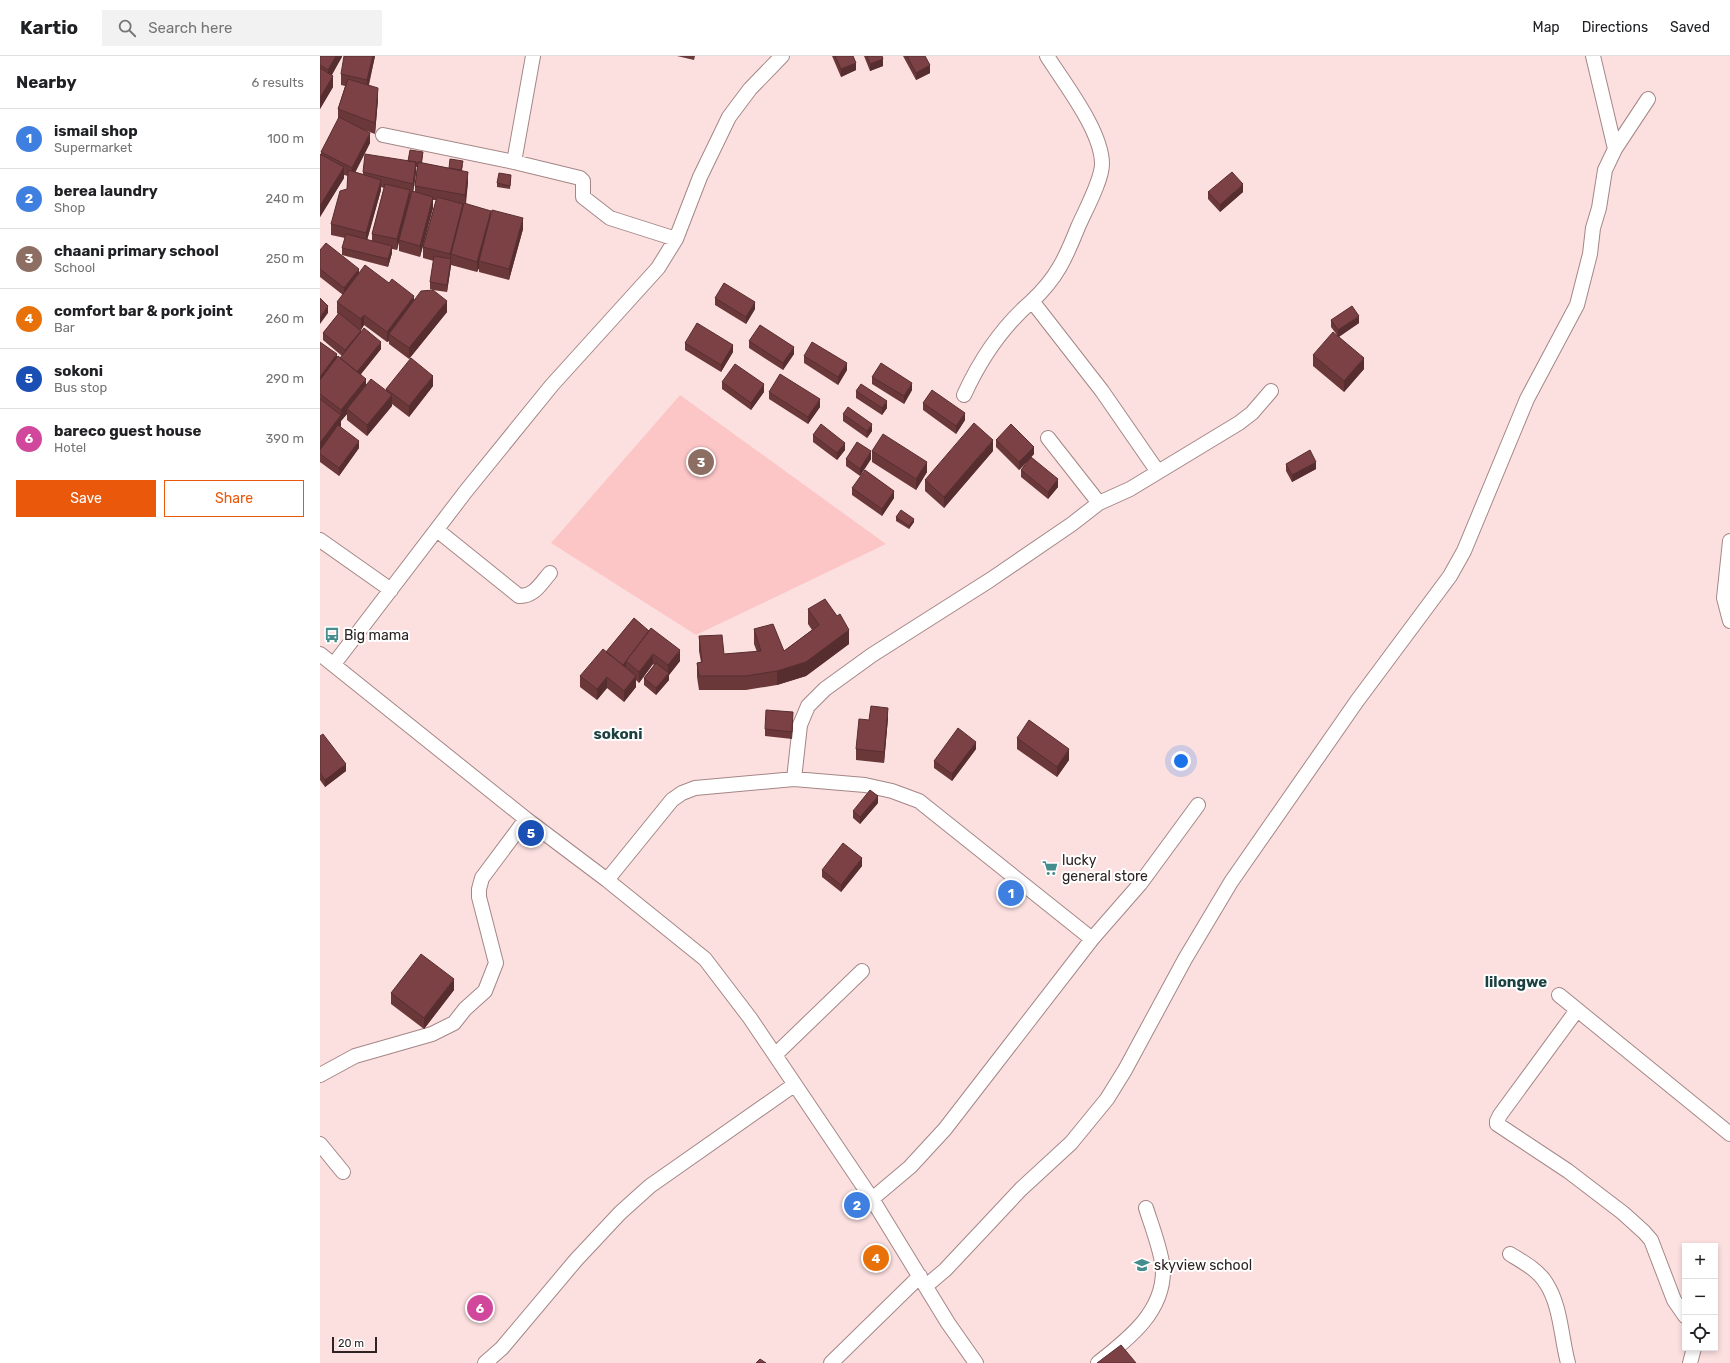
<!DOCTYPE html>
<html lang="en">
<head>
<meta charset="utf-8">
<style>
	:root { --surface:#fff; --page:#f2f2f2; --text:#202124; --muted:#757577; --line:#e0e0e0; --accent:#ea580c }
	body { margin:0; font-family:Rubik,sans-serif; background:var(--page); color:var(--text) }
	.controls { position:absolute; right:12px; bottom:12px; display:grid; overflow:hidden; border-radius:0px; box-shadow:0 2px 6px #0003 }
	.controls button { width:36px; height:36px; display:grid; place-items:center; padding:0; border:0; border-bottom:1px solid var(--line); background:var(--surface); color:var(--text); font:20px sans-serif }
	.scale { position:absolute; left:12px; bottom:10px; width:45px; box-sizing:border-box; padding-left:4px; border:2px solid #2e2222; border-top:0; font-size:11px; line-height:14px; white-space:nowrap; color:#2e2222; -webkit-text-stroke:3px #fff; paint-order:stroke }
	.you { position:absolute; left:861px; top:705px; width:14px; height:14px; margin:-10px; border:3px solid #fff; border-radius:50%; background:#1a73e8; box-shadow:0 0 0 6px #1a73e833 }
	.badge { display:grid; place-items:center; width:26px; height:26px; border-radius:50%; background:var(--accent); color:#fff; font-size:13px; font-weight:700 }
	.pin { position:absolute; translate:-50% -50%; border:2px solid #fff; box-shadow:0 1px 4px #0006 }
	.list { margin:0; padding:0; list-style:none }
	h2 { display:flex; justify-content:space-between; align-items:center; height:52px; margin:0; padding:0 16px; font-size:17px }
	h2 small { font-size:13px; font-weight:400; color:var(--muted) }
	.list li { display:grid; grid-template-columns:26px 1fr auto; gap:12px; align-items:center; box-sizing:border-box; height:60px; padding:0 16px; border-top:1px solid var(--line) }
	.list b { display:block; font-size:15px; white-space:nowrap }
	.list p { margin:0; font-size:13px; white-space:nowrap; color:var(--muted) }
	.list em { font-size:13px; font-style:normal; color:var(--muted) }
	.actions { display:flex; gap:8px; padding:12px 16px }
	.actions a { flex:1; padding:9px 0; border:1px solid var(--accent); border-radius:0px; text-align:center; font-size:14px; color:var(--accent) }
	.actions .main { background:var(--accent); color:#fff }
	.icon { flex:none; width:22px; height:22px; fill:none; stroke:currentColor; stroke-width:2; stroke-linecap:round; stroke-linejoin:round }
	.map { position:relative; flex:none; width:1410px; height:1307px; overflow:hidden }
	header { display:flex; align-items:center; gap:24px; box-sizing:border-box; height:56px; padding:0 20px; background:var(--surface); border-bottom:1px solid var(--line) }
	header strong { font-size:19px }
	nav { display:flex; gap:22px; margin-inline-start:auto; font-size:14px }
	.search { width:280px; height:36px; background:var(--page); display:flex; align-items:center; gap:10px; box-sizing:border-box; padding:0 14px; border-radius:0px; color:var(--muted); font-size:15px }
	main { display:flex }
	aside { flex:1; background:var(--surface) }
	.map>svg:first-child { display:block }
</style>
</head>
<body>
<header>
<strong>Kartio</strong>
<div class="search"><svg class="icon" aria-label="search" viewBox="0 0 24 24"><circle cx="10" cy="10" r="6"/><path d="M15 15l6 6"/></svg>Search here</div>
<nav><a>Map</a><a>Directions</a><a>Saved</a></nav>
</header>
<main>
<aside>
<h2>Nearby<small>6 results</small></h2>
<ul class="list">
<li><span class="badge" style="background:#3f7fe0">1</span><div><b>ismail shop</b><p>Supermarket</p></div><em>100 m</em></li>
<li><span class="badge" style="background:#3f7fe0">2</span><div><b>berea laundry</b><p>Shop</p></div><em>240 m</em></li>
<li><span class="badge" style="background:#8d6e63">3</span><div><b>chaani primary school</b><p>School</p></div><em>250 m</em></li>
<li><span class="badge" style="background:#e8710a">4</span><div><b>comfort bar &amp; pork joint</b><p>Bar</p></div><em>260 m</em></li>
<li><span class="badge" style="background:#1a4fb4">5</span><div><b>sokoni</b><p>Bus stop</p></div><em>290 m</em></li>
<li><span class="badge" style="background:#d1479c">6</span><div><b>bareco guest house</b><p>Hotel</p></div><em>390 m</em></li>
</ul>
<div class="actions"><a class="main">Save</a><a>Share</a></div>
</aside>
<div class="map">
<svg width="1410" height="1307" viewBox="0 0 1410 1307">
	<rect width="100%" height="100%" fill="#fce0e0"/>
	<path fill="#fcc6c7" d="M 360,339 L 566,488 L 376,579 L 231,487 Z"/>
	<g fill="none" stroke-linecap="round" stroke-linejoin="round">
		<defs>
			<path id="minor" d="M 727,0 C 744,27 782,75 782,108 C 782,124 765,155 758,171 C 746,201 737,222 712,245 L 782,335 L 838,416
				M 1273,0 L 1295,93
				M 63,79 L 194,106 L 260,122 L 263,125 L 263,141 L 290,162 L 356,183
				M 194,106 L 213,0
				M 644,339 C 660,304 683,270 712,245
				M 728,382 L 779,447
				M 117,474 L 199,540 C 214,541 221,527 230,517
				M 0,484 L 71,534
				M 1410,485 L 1404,542 L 1410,565
				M 0,598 L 206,763 L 287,824 L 385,903 L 430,962 L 552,1143 L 628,1267 L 656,1307
				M 14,608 L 146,435 L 232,329 L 338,212 L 356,183 L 380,121 L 409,61 L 430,33 L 462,0
				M 474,723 L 480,669 L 488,650 L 505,633 L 552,599 L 670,524 L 752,468 L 779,447 L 810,433 L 919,367 L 932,357 L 951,335
				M 287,824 L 352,744 L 362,737 L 375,732 L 474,723 L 545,729 L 572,735 L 599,745 L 772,883
				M 1239,939 L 1410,1078
				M 1257,954 L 1180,1059 L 1177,1065 L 1177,1068 L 1248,1115 L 1303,1157 L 1324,1176 L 1331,1184 L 1354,1244 L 1365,1260
				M 455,999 L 542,915
				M 0,1019 L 35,1000 L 112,978 L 134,967 L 145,953 L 165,935 L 176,907 L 159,841 L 159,833 L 162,822 L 206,763
				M 0,1088 L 23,1116
				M 552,1143 L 590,1111 L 625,1073 L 772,883 L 820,828 L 878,749
				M 1190,1198 C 1203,1206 1218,1214 1226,1227 C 1241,1250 1241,1281 1248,1307
				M 606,1230 L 625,1214 L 701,1133 L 751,1087 L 787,1043 L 805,1014 L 865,903 L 911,826 L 1037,645 L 1130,520 L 1144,495 L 1207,343 L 1257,249 L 1270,198 L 1273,172 L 1279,152 L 1285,114 L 1295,93 L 1328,43
				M 165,1307 L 182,1292 L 256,1204 L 300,1157 L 330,1130 L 474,1029
				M 511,1307 L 600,1220
				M 778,1307 C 808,1283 843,1257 843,1215 C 843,1199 831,1168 826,1152
				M 1370,1307 L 1374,1292"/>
		</defs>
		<use href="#minor" stroke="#a58686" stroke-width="16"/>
		<use href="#minor" stroke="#fff" stroke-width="14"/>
	</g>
	<path fill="#6b383a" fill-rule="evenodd" d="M 0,0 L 22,0 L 12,19 L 13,31 L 0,53 Z
		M 55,0 L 49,29 L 58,43 L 55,78 L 44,74 L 50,87 L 35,116 L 43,118 L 43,116 L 88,105 L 103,99 L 102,107 L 129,112 L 143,109 L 142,114 L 148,126 L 146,148 L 203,173 L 189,224 L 159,216 L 159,212 L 157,216 L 131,209 L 127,236 L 113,234 L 127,256 L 89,303 L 69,288 L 69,285 L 67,286 L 44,269 L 41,274 L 41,276 L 61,293 L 41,318 L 46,329 L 66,335 L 66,333 L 113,330 L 89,361 L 72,348 L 72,350 L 47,380 L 27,364 L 27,358 L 21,365 L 21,370 L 20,371 L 39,392 L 19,420 L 0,406 L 0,286 L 17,302 L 20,302 L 22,300 L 3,284 L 3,277 L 18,258 L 17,257 L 17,246 L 23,239 L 0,221 L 0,194 L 39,218 L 69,227 L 94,244 L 113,234 L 110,233 L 110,226 L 114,205 L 103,202 L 103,191 L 116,144 L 113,144 L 113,152 L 100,201 L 79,195 L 79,184 L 77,194 L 72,193 L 72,197 L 68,211 L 22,199 L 22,192 L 25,182 L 11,179 L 11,168 L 27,133 L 28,120 L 24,119 L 24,122 L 0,161 L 0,98 L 1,99 L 1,96 L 18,64 L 18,53 L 25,30 L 21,29 L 21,18 ZM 96,111 L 97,111 L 95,130 L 95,136 L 93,135 L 96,117 ZM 61,131 L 64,132 L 52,178 L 52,185 L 47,184 L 61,134 Z
		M 357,0 L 375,0 L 374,4 Z
		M 512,0 L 533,0 L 536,14 L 521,21 Z
		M 544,0 L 562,0 L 563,10 L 550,15 Z
		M 583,0 L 605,0 L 610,17 L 596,24 Z
		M 191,123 L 190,133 L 177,131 L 177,127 Z
		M 888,136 L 923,136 L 900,156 L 888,143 Z
		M 395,242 L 435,253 L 426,268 L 395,249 Z
		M 1011,264 L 1039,267 L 1019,281 L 1044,313 L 1024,336 L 993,310 L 993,299 L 1017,279 L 1011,271 Z
		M 429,285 L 474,298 L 463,314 L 429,292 Z
		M 365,287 L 413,296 L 401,316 L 365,294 Z
		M 484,300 L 527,314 L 518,329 L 484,307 Z
		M 552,321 L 592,334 L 584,348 L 552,328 Z
		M 402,326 L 444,336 L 431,354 L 402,333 Z
		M 536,335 L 567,352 L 562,359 L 536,342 Z
		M 449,336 L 500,351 L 488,368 L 449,343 Z
		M 603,347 L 645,364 L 636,378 L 603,354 Z
		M 523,358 L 552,375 L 547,382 L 523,365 Z
		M 493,379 L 525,394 L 517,404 L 493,386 Z
		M 676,384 L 714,398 L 711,401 L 738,431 L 728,443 L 701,421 L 701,414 L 709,404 L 699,414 L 676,391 Z
		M 552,395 L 607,416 L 596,434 L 552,406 Z
		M 673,395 L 624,452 L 605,435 L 605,424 Z
		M 526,403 L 551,403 L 540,420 L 526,410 Z
		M 966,408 L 996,413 L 972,426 L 966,415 Z
		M 532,432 L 574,442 L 562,460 L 532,439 Z
		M 576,461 L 594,466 L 589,473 L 576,465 Z
		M 488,553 L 529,588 L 486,620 L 457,629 L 426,634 L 379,634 L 377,621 L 377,607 L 381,606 L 379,595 L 379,580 L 404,598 L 437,596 L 434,588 L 434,573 L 464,595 L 492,574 L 488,568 Z
		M 314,562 L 360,605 L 349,619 L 349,624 L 336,639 L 324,629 L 324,622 L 334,609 L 333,608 L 319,627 L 316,624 L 316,631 L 304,646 L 287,632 L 277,644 L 260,631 L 260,620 L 286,596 Z
		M 568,662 L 564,707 L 536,704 L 536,693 L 549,664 Z
		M 473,663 L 472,683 L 445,680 L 445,673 Z
		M 0,680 L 26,715 L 5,731 L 0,724 Z
		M 697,682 L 749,704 L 737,721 L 697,693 Z
		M 656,693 L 632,725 L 614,712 L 614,705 Z
		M 558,747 L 540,768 L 533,762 L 533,755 Z
		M 542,810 L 521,836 L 502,821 L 502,814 Z
		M 134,934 L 104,973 L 71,948 L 71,937 Z"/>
	<path fill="#572e30" d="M 16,0 L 22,0 L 22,1 L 8,25 L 8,14 Z
		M 53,0 L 55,0 L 47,35 L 47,24 Z
		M 563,3 L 563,10 L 550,15 L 550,8 Z
		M 536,7 L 536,14 L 521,21 L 521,13 Z
		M 610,9 L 610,17 L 596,24 L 596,17 Z
		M 13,20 L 13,31 L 0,53 L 0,42 Z
		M 58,32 L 58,43 L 55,78 L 55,67 Z
		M 50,77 L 50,87 L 32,123 L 32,112 Z
		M 96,106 L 96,117 L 93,138 L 93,128 Z
		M 24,111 L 24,122 L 0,161 L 0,150 Z
		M 148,116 L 148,126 L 145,150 L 145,139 Z
		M 61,124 L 61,134 L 46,188 L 46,177 Z
		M 923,128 L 923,136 L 900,156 L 900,149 Z
		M 90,134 L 90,144 L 77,194 L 77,183 Z
		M 113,141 L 113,152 L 100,201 L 100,190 Z
		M 143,148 L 143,159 L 131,198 L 131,204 L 130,209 L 130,198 Z
		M 171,155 L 171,165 L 159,205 L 159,212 L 157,216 L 157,206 Z
		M 203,162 L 203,173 L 189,224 L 189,213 Z
		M 72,190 L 72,197 L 68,211 L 68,203 Z
		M 131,203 L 131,210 L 127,236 L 127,229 Z
		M 39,213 L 39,220 L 24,239 L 24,232 Z
		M 94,240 L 94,250 L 69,278 L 69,285 L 67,286 L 67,276 Z
		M 127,245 L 127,256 L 89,303 L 89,292 Z
		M 435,246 L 435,253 L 426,268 L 426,261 Z
		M 8,250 L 8,257 L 0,268 L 0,261 Z
		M 44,259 L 44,269 L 41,274 L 41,263 Z
		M 1039,260 L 1039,267 L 1018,281 L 1018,274 Z
		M 41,275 L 41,282 L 25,302 L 25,294 Z
		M 61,286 L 61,293 L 37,323 L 37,316 Z
		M 413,289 L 413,296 L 401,316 L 401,309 Z
		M 474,291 L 474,298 L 463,314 L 463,307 Z
		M 17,298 L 17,309 L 0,331 L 0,321 Z
		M 1044,302 L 1044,313 L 1024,336 L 1024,325 Z
		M 527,307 L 527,314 L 518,329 L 518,321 Z
		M 113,320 L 113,330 L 89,361 L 89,350 Z
		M 46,323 L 46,333 L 27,353 L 27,358 L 21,365 L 21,370 L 0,398 L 0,387 L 21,359 L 21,354 Z
		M 592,327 L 592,334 L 584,348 L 584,340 Z
		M 444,328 L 444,336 L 431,354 L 431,347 Z
		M 72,339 L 72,350 L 47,380 L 47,369 Z
		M 500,343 L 500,351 L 488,368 L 488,361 Z
		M 567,345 L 567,352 L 562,359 L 562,352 Z
		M 645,357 L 645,364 L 636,378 L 636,370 Z
		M 552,368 L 552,375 L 547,382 L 547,375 Z
		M 673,384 L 673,395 L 624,452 L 624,441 Z
		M 39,385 L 39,392 L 19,420 L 19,412 Z
		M 525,387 L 525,394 L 517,404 L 517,397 Z
		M 714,391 L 714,398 L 699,414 L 699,406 Z
		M 551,395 L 551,403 L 540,420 L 540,413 Z
		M 607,406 L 607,416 L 596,434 L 596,423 Z
		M 996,406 L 996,413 L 972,426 L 972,419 Z
		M 738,423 L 738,431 L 728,443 L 728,436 Z
		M 574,435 L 574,442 L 562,460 L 562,453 Z
		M 594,463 L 594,466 L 589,473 L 589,470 Z
		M 529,574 L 529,588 L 486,620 L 457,629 L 457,615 Z
		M 330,576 L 306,605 L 306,612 L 302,610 Z
		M 360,594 L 360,605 L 349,619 L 349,624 L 336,639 L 336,632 L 348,617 L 348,609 Z
		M 333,598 L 333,608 L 319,627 L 319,616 Z
		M 316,620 L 316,631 L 304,646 L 304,635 Z
		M 287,621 L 287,632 L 277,644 L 277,633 Z
		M 568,652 L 568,662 L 564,707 L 564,696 Z
		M 473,656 L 473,663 L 472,683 L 472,676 Z
		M 656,686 L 656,693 L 632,725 L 632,718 Z
		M 749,693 L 749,704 L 737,721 L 737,711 Z
		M 26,708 L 26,715 L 5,731 L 5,724 Z
		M 558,740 L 558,747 L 540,768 L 540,761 Z
		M 542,802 L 542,810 L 521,836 L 521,829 Z
		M 134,923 L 134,934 L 104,973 L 104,962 Z"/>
	<path fill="#7c4144" stroke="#572e30" d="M 0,0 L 16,0 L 8,14 L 0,9 Z
		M 24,0 L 53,0 L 47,24 L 21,18 Z
		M 515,0 L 533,0 L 536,7 L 521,13 Z
		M 547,0 L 562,0 L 563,3 L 550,8 Z
		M 587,0 L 605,0 L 610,9 L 596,17 Z
		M 0,12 L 13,20 L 0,42 Z
		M 28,23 L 58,32 L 55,67 L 18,53 Z
		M 19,61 L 50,77 L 32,112 L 1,96 Z
		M 90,94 L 103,96 L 101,107 L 98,106 L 98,108 L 96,108 L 96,106 L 88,105 Z
		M 0,98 L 24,111 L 0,150 Z
		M 45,98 L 96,106 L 93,128 L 43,116 Z
		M 130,103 L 143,105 L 141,114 L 129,112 Z
		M 98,106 L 148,116 L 145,139 L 95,130 Z
		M 28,114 L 61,124 L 46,177 L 11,168 L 20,135 L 27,133 Z
		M 912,116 L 923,128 L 900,149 L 888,136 Z
		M 179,117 L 191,119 L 190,130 L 177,127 Z
		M 65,128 L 90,134 L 77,183 L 52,178 Z
		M 92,135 L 113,141 L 100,190 L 79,184 Z
		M 117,141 L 143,148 L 130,198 L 103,191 Z
		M 144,147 L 171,155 L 157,206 L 131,198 Z
		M 172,154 L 203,162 L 189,213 L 159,205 Z
		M 26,178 L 72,190 L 68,203 L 22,192 Z
		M 6,187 L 39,213 L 24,232 L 0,213 L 0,194 Z
		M 114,200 L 131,203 L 127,229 L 110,226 Z
		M 45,209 L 69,227 L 72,223 L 94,240 L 67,276 L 44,259 L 41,263 L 17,246 Z
		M 404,227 L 435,246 L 426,261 L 395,242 Z
		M 113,234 L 127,245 L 89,292 L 69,278 L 101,235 Z
		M 0,242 L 8,250 L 0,261 Z
		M 1032,250 L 1039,260 L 1018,274 L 1011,264 Z
		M 19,257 L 41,275 L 25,294 L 3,277 Z
		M 377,267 L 413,289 L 401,309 L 365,287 Z
		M 440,269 L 474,291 L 463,307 L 429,285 Z
		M 44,272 L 61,286 L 37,316 L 20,302 Z
		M 1013,276 L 1044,302 L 1024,325 L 993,299 Z
		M 0,286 L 17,298 L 0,321 Z
		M 492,286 L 527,307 L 518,321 L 484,300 Z
		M 18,300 L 46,323 L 21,354 L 0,338 L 0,324 Z
		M 91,302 L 113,320 L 89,350 L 66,333 Z
		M 561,307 L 592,327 L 584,340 L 552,321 Z
		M 415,308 L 444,328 L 431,347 L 402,326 Z
		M 460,318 L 500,343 L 488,361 L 449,336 Z
		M 51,323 L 72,339 L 47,369 L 27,353 Z
		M 541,328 L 567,345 L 562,352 L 536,335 Z
		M 612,334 L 645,357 L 636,370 L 603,347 Z
		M 0,343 L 21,359 L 0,387 Z
		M 528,351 L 552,368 L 547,375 L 523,358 Z
		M 654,367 L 673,384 L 624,441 L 605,424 Z
		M 501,368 L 525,387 L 517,397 L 493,379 Z
		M 691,368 L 714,391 L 699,406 L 676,384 Z
		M 18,369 L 39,385 L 19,412 L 0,398 L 0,394 Z
		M 563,378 L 607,406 L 596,423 L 552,395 Z
		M 537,386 L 551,395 L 540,413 L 526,403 Z
		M 990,394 L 996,406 L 972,419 L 966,408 Z
		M 711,401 L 738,423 L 728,436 L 701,414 Z
		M 545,414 L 574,435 L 562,453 L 532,432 Z
		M 581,454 L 594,463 L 589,470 L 576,461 Z
		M 505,543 L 517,560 L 520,558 L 529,574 L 486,606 L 457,615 L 426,620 L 379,620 L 377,607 L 382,606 L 379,580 L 402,579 L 404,598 L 441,595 L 434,573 L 453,568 L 464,595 L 499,569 L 488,553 Z
		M 314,562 L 329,575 L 303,609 L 286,596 Z
		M 331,572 L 360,594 L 348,609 L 333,598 L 319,616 L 306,605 Z
		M 283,593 L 316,620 L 304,635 L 287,621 L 277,633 L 260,620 Z
		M 336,607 L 349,617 L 336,632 L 324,622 Z
		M 551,650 L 568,652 L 564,696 L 536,693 L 539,663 L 549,664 Z
		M 446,654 L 473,656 L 472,676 L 445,673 Z
		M 709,664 L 749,693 L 737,711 L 697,682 Z
		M 638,672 L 656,686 L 632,718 L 614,705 Z
		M 3,678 L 26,708 L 5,724 L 0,717 L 0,680 Z
		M 550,734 L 558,740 L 540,761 L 533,755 Z
		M 523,787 L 542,802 L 521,829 L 502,814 Z
		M 101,898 L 134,923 L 104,962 L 71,937 Z
		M 801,1289 L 816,1307 L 777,1307 Z
		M 440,1303 L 446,1307 L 436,1307 Z"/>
	<defs>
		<symbol id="bus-bare" viewBox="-9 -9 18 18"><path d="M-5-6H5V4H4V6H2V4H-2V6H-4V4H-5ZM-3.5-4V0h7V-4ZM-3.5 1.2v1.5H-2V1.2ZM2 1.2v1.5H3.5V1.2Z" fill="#458d8e" stroke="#fff" stroke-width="2.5" paint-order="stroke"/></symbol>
		<symbol id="supermarket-bare" viewBox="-9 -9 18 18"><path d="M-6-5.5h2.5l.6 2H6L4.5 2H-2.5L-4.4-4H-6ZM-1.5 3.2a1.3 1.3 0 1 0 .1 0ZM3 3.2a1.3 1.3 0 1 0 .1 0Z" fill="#458d8e" stroke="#fff" stroke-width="2.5" paint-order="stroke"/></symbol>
		<symbol id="school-bare" viewBox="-9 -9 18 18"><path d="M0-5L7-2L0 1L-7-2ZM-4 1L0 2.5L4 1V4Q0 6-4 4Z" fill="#458d8e" stroke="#fff" stroke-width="2.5" paint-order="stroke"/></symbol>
	</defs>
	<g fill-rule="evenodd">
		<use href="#bus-bare" x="1" y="568" width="22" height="22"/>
		<use href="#supermarket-bare" x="719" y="801" width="22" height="22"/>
		<use href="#school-bare" x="811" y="1198" width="22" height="22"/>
	</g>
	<g text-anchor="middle" stroke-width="4" stroke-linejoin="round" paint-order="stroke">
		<g font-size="14" fill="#2e2222" stroke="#fff" text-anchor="start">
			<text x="24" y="584">Big mama</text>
			<text x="742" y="809">lucky<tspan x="742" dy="16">general store</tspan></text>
			<text x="834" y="1214">skyview school</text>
		</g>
		<g font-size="15" font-weight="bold" fill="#1c3f40" stroke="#fff">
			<text x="298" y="683">sokoni</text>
			<text x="1196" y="931">lilongwe</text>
		</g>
	</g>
</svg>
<div class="controls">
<button>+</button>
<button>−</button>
<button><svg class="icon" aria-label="locate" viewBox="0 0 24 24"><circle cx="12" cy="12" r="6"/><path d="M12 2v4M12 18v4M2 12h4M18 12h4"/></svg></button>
</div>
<div class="scale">20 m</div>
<div class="you"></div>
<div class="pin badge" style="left:691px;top:837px;background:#3f7fe0">1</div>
<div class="pin badge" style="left:537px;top:1149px;background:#3f7fe0">2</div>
<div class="pin badge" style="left:381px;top:406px;background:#8d6e63">3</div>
<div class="pin badge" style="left:556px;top:1202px;background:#e8710a">4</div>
<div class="pin badge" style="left:211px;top:777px;background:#1a4fb4">5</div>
<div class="pin badge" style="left:160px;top:1252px;background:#d1479c">6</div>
</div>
</main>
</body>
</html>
